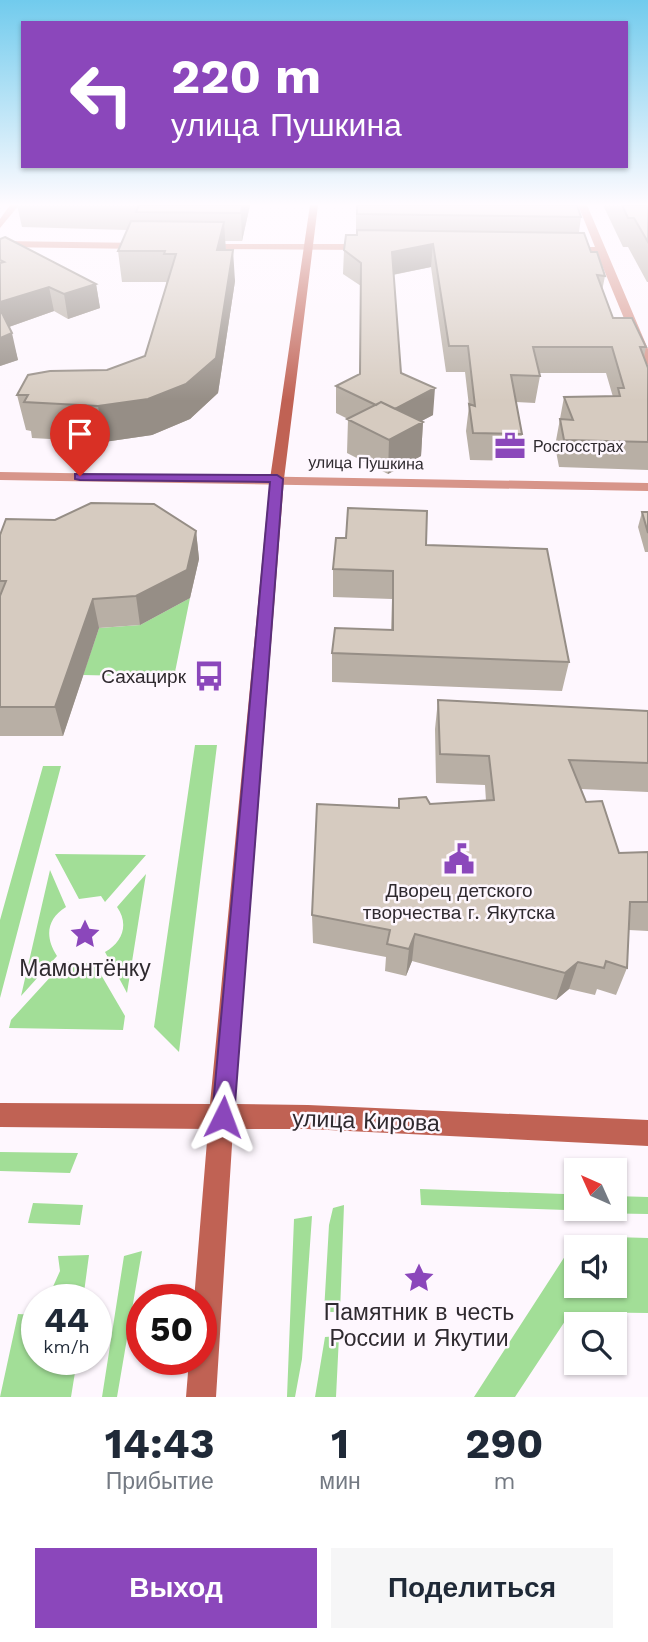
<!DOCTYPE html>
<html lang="ru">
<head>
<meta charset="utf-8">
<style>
  :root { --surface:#fff; --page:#f6f6f7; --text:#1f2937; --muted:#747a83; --accent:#8b47bb }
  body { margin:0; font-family:"Work Sans",sans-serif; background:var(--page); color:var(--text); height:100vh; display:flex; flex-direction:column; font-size:26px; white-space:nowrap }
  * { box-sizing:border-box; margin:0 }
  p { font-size:23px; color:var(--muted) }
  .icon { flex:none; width:38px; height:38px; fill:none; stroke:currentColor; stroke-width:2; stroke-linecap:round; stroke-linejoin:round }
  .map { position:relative; height:1397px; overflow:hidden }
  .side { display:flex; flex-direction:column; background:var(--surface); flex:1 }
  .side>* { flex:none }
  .hud { position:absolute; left:21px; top:21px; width:607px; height:147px; border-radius:0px; box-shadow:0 2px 5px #0004; background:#8b47bb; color:#fff; overflow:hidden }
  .needle { width:46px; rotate:315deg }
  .fabs { position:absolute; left:564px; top:1158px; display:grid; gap:14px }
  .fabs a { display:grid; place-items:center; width:63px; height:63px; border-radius:0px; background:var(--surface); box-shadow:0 2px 5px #0004; font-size:35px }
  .speed { position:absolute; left:21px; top:1284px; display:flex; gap:14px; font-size:35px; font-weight:700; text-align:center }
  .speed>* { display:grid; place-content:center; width:91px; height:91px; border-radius:50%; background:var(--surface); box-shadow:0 2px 5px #0004; line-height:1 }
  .speed small { font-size:18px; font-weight:400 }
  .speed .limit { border:10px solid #d22; background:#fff; color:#111 }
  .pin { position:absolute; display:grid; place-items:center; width:60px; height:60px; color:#fff; margin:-72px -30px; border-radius:50% 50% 50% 0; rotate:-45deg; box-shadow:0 0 7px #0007 }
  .pin .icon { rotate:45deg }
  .me { position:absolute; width:77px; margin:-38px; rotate:3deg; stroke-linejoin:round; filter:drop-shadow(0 0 5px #0008) }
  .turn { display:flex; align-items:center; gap:24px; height:147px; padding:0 35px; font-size:32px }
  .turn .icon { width:91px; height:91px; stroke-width:2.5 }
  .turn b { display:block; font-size:49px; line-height:60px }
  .eta { display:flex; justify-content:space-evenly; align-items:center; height:119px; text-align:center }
  .eta b { font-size:42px; font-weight:700; line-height:49px }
  .primary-button { display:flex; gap:14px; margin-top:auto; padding:14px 35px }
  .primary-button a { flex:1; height:80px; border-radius:0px; background:var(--accent); color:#fff; font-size:28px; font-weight:700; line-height:80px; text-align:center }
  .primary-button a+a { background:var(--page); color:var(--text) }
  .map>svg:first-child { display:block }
</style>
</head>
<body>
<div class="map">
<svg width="648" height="1397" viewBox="0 0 648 1397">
  <rect width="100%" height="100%" fill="#fef7fe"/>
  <!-- green -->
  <path fill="#a2de97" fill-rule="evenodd" d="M190 598 174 677 83 675 99 628 140 625Z
    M195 745H217L179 1052 154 1027Z
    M43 766H61L0 998V920Z
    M55 854 146 855 105 902 101 896 79 899Z
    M50 870 66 907C46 919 45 938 57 956L21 996Z
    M146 874 127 993 105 952C123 942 129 924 117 907Z
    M65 961 80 965 93 961 125 1016 123 1030 9 1028 11 1020Z
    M0 1152 78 1153 70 1173 0 1171Z
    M420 1189 564 1194 566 1210 421 1205Z
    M614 1196 648 1197V1214L587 1213V1209H614Z
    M33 1203 83 1205 80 1225 28 1223Z
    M344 1205 340 1312H324L329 1225 333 1208Z
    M312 1216 302 1359 295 1397H287L294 1219Z
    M578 1236 648 1238V1313L571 1312 515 1397H474ZM576 1248H614V1286H576Z
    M142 1251 117 1397H102L124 1256Z
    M89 1255 83 1300H47L60 1271 58 1256Z
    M18 1314 37 1315V1360H77L71 1397H0Z
    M339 1336 336 1397H315L325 1337Z"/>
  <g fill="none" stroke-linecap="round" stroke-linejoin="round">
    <!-- minor -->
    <path fill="#d7958a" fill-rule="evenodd" d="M10 205H19L0 228V219Z
      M578 205H587L648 349V365L642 362 597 253H567L562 250 567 247H595Z
      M0 241 143 243 148 246 143 249 0 247Z
      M200 244H367L372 247 367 250 203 249 200 248Z
      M0 472 648 483V491L0 480Z"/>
    <!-- secondary -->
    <path fill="#c06254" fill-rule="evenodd" d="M310 205H318L284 479 235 1104 308 1105 648 1120V1146L308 1129H233L216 1397H186L189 1360H201V1300H194L208 1129 0 1127V1103L210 1104 270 479Z"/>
  </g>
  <!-- wall -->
  <path fill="#b8afa5" d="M17 205H250L242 241H225L226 250 235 281 218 393 190 419 152 435 104 442 32 438 31 431 26 430 17 395 107 370 145 356 167 284 166 282H122L118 251 127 230 22 227Z
    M356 205H577L581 217 579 232 605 276 602 291 613 318 646 347 644 357 648 368V470L559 467 555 446 564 397H613L606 373H539L540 376 535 403 516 402 522 434 518 461 470 460 466 431 469 406 465 372H446L431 267 393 275 401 373 433 415 421 421 423 422 421 456 388 474 347 453 348 419 336 413V386L360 375 361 286 343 274 344 250 356 235Z
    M603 205H648V282H647L628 247H623Z
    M0 239 96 284 100 308 68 319 54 311 9 327 18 360 0 366Z
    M642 512H648V552H645L638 527Z
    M196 531 199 559 190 598 140 625 99 628 63 736H0V535Z
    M426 545 569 662 562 691 332 682V653L391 630 392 599 333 597V569Z
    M438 700 648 711V792L581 789 586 802 619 853 648 852V931L629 930 627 968 616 995 597 989 595 995 569 989 556 1000 412 961 406 976 385 971 386 957 313 943 312 915 398 808 399 799 430 804 486 801 485 785 436 783 435 729Z"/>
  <!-- shaded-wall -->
  <path fill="#968e86" d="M242 205H250L242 241 241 213Z
    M224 222 226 252 217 250Z
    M433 244 431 267 391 275 392 252Z
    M233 250 235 281 218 393 190 419 152 435 104 442 98 406 186 384Z
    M96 284 100 308 68 319 64 294Z
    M49 287 54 311 3 329 0 316V302Z
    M12 333 18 360 0 366V338Z
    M435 388 433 415 388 439 389 411Z
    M423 422 421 456 388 474 389 440Z
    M196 531 199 559 190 598 140 625 136 596Z
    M93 599 99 628 63 736 55 707Z
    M415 934 412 961 406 976 409 949Z
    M578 962 569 989 556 1000 565 973Z"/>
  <!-- building -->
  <path fill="#d6cbc0" stroke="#968e86" stroke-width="2" d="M139 205H242L241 213 136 212Z
    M357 205H577L581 217 357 214Z
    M622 205H648V242L634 218H628Z
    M131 221 224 222 217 250H233L216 358 186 384 148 399 98 406 24 402 28 395H17L28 375 50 371 107 370 145 356 176 254H164L165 251H118Z
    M357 230 584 233 591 252H597L605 276 597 275 613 318H632L646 347H640L648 368V442L564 440 560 419 573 420 564 397 620 396 618 388H624L612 347H533L540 376 511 375 522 434 473 433 469 404 475 406 468 346H449L433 244 392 252 401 373 435 388 395 409 381 402 376 405 336 386 360 374 361 263 344 250 346 235H357Z
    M5 237 96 284 64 294 49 287 0 302V263L4 262 0 260V239Z
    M0 309 12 333 0 338Z
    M381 402 423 422 389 440 347 419Z
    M91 503 154 504 196 531 187 570 136 596 93 599 55 707H0V596L6 581H0V535L6 519 55 520Z
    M348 508 427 511 426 545 547 549 569 662 332 653 335 628 393 630V571L333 569 336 538H346Z
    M642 512H648V533Z
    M438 700 648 711V763L569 760 586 802 602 801 619 853 648 852V902H630L627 968 606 961 604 968 578 962 565 973 415 934 409 949 387 944 390 930 312 915 317 804 399 808V799L426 797 430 804 494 800 489 756 440 754Z"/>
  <!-- sky -->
  <linearGradient id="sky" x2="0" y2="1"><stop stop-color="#71cbed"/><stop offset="0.51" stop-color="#fffbff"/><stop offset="1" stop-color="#fffbff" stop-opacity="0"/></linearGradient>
  <rect width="648" height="401" fill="url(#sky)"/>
  <!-- route -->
  <path fill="#8b47bb" stroke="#5a2e7a" stroke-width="2" d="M75 474 277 475 283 479 234 1117 231 1125 223 1128 215 1125 212 1117 270 482 80 480 75 479Z"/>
  <!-- icons -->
  <defs>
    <g id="office-bare" transform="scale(2.415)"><path d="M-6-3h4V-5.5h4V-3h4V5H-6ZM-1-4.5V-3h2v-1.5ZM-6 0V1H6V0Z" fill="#8b47bb" stroke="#fef7fe" stroke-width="2.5" paint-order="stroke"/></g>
    <g id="bus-bare" transform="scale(2.415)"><path d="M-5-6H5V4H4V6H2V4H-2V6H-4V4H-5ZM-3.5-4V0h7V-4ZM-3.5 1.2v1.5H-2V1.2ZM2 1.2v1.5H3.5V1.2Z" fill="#8b47bb" stroke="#fef7fe" stroke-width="2.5" paint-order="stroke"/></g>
    <g id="civic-bare" transform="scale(2.415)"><path d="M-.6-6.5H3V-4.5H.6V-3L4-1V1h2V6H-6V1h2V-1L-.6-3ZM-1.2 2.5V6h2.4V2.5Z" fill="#8b47bb" stroke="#fef7fe" stroke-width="2.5" paint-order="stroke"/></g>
    <g id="sight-bare" transform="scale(2.415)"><path d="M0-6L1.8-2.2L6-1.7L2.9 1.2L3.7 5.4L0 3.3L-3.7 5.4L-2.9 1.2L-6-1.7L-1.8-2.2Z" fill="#8b47bb" stroke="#fef7fe" stroke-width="2.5" paint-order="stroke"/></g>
  </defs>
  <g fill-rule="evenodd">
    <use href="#office-bare" x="510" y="446"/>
    <use href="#bus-bare" x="209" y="676"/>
    <use href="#civic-bare" x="459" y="859"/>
    <use href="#sight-bare" x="85" y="934"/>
    <use href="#sight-bare" x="419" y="1278"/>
  </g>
  <g text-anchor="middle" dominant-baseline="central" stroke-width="5" stroke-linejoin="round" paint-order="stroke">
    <!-- far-poi labels -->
    <g font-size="16" fill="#2f2a2f" stroke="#fef7fe" text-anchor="start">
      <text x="533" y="446">Росгосстрах</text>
    </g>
    <!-- far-street labels -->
    <g font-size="16" fill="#2f2a2f" stroke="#fef7fe">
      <text transform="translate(366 463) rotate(1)">улица Пушкина</text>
    </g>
    <!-- poi labels -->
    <g font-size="19" fill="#2f2a2f" stroke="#fef7fe" text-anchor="end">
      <text x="186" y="676">Сахацирк</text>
      <text x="459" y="890" text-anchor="middle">Дворец детского<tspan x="459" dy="22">творчества г. Якутска</tspan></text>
    </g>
    <!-- near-poi labels -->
    <g font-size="23" fill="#2f2a2f" stroke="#fef7fe">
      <text x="85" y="968">Мамонтёнку</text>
      <text x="419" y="1312">Памятник в честь<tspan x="419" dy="26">России и Якутии</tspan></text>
    </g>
    <!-- near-street labels -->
    <g font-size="23" fill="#2f2a2f" stroke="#fef7fe">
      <text transform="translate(366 1121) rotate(2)">улица Кирова</text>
    </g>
  </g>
</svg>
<div class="fabs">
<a><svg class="needle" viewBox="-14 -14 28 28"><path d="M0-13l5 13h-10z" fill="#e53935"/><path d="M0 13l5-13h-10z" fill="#747a83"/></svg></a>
<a><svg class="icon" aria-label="sound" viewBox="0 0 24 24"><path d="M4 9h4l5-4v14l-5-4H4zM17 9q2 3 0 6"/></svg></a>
<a><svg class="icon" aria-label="search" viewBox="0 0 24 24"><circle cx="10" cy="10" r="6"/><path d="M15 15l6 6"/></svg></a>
</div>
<div class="speed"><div>44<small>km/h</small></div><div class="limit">50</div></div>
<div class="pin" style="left:80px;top:476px;background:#d93025"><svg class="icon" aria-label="arrive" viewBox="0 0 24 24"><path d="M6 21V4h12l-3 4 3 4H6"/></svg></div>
<svg class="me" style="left:223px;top:1117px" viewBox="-20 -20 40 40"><path d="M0-17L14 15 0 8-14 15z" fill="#8b47bb" stroke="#fff" stroke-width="4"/></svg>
<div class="hud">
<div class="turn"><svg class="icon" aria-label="left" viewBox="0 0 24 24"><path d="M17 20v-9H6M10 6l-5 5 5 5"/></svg><div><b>220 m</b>улица Пушкина</div></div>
</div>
</div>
<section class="side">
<div class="eta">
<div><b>14:43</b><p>Прибытие</p></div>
<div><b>1</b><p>мин</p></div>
<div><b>290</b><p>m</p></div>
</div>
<div class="primary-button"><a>Выход</a><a>Поделиться</a></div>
</section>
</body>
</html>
